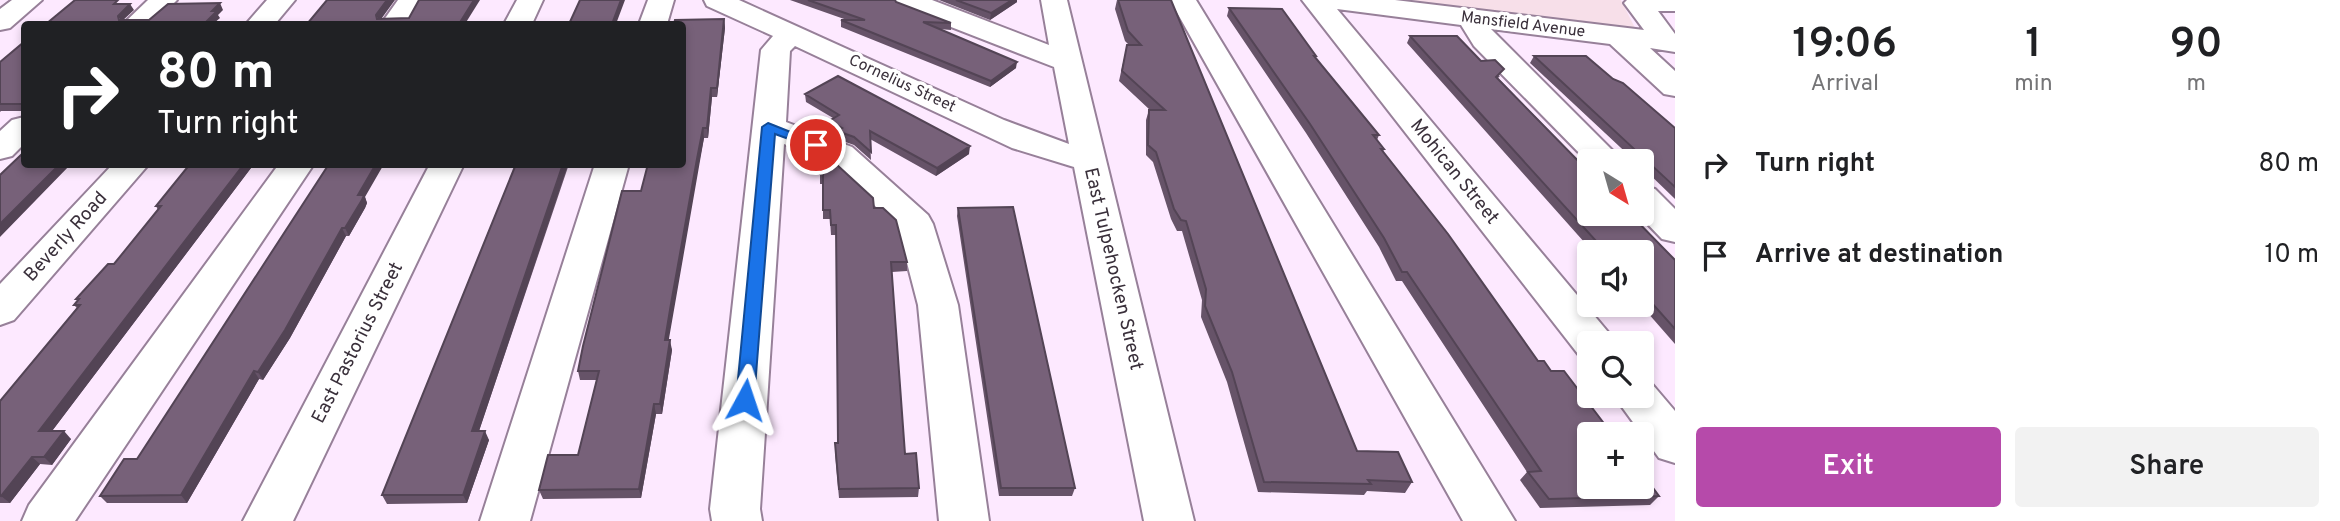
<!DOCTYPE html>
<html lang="en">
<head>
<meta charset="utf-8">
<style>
  :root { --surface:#fff; --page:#f2f2f2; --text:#202124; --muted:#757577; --accent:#b64aaa }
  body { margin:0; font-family:Overpass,sans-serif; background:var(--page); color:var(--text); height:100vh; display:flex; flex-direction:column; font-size:26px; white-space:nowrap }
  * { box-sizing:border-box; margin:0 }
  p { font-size:23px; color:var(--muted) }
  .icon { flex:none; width:38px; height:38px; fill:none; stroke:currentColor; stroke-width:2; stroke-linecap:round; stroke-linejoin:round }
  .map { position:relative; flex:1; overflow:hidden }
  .side { display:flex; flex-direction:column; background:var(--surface); width:665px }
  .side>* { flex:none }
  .hud { position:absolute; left:21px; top:21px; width:665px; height:147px; border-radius:7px; box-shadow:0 4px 10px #0003; background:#202124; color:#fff; overflow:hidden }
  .needle { width:46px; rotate:143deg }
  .fabs { position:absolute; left:1577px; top:149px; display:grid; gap:14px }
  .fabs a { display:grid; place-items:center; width:77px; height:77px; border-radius:7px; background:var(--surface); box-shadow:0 4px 10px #0003; font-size:35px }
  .pin { position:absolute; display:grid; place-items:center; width:60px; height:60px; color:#fff; margin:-30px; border:4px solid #fff; border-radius:50%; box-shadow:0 2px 7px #0007 }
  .me { position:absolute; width:77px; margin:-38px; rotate:5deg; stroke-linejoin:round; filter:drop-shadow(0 0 5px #0008) }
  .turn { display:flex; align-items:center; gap:24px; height:147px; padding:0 21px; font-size:32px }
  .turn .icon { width:91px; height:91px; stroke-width:2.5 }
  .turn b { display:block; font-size:49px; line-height:60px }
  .eta { display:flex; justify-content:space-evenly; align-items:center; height:119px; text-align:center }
  .eta b { font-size:42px; font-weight:600; line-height:49px }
  .primary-button { display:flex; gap:14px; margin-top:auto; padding:14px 21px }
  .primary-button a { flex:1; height:80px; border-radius:7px; background:var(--accent); color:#fff; font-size:28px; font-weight:600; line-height:80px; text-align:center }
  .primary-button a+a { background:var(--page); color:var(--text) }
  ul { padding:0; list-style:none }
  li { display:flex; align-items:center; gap:21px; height:91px; padding:0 21px }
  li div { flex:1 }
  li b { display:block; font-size:26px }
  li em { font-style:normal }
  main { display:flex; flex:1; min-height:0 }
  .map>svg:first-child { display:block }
</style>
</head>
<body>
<main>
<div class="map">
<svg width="1675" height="521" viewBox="0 0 1675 521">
  <rect width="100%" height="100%" fill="#fde9ff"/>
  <!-- education -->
  <path fill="#f7dfe9" d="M1408 0H1621L1636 30Z"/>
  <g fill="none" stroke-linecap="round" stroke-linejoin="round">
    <!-- minor casing -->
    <g stroke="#978099" stroke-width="4">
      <path id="minor" d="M12 0H42L10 28 0 30V9Z
        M148 0H177L153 24H123Z
        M267 0H295L275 24H246Z
        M398 0H425L409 24H381Z
        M517 0H543L532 24H504Z
        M648 0H674L667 24H639Z
        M704 0H739L1004 120 1069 144 1054 67 897 6 894 0H932L1049 45 1041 0H1067L1194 521H1144L1074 167 1012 148 795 46 790 51 786 122 852 147 928 215 933 224 958 305 989 521H939L918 305 898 228 828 161 784 144 760 509 762 521H712L710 509 761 50 773 36 707 6Z
        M1170 0H1196L1515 521H1463Z
        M1302 0H1395L1644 30 1624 3 1627 0H1675V11H1658L1675 34V52L1650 48 1675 71V96L1664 94 1610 44 1491 29 1623 161H1589V163L1474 46 1461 25 1337 9 1608 332 1614 343H1589V358L1578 354Z
        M24 117V144L12 156 0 159V131L12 120Z
        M113 164H149L14 320 0 325V284Z
        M279 164H314L75 521H22L29 505Z
        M430 164H464L293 521H243Z
        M595 164H629L530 521H480Z
        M1642 186 1655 189 1675 209V242L1662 239 1638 214H1642Z
        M1642 380 1652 384 1675 411V463L1659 458 1614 396H1642Z"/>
    </g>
    <!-- minor -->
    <use href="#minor" fill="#fff" fill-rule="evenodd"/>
  </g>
  <!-- wall -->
  <path fill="#665368" d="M790 0H895L896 2 951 23V30L939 29 1016 68 990 87 841 27V20H847Z
    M939 0H1017V2L990 20Z
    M1117 0 1357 451 1412 482 1405 493 1367 491 1364 495 1258 492 1227 382 1201 317 1202 300 1182 231H1177L1171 219 1153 162 1146 155V120L1149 110H1150L1119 81 1127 45H1129L1125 41 1115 9Z
    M1229 8 1316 56 1315 58 1379 135 1377 140 1384 149 1383 152 1538 361 1551 371 1659 496 1650 505 1540 508 1520 480 1527 472 1402 281H1396L1379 247 1306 133 1227 16Z
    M724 19 725 28 717 97H712L708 138H704L698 168 668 340 672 350 662 414H656L641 498 543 499 539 490 578 455 597 380H580L578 371 641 191Z
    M1410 36 1500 76 1498 78 1675 260V344L1640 304H1642V252H1593L1407 43Z
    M24 42V111H1L0 112V62Z
    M1534 56 1675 128V199L1642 167V161H1635L1530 63Z
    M805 94 969 154 936 176 870 139 871 160 854 145 837 139V134L829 128V121L833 118 806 102Z
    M824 153 874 208 907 262V271L892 272 905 454 919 488 918 497 839 498 835 453V443H838L836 235H831L830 219H823V184H820V174Z
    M190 164H254L52 431 71 439 52 465 40 464 10 503H0V401L77 308 74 305 78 301 76 299 114 264 158 210 156 206Z
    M516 164H569L479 431 489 440 467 503 387 504 382 495Z
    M365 197 367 203 365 208 349 236H346L290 338 263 380 259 379 187 503H107L100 496 137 459Z
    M958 208 1075 488 1072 496H999L957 216Z"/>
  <!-- shaded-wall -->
  <path fill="#534455" d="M387 0H395L379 22 376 15Z
    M474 0H480L465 24H459Z
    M621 0H625L616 24H612Z
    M1012 0H1017V2L990 20 991 13Z
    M220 3 223 10 218 15 220 18 213 24H204L212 11Z
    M130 4 134 10 121 22 122 24 118 16Z
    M724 19 725 28 717 97V88Z
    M1017 62 1016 68 990 87 991 81Z
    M711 88 712 97 708 138 707 128Z
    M703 128 704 138 667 350 665 340Z
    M970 146 969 154 936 176 937 168Z
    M60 164H71L0 237V224Z
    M244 164H254L46 439 39 431Z
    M376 164H384L365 197 367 203 365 208 349 236 345 228 358 195Z
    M563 164H568L476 440 472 431Z
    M342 228 346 236 290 338 263 380 258 372Z
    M670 340 672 350 662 414 660 404Z
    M254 371 259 379 187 503 181 495Z
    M654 404 656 414 641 498 639 489Z
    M64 431 71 439 52 465 44 457Z
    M485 431 489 440 467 503 463 495Z
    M32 457 40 464 10 503 1 496Z"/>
  <!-- building -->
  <path fill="#776179" stroke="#534455" stroke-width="2" d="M75 0H118L114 4H130L118 16 119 20H149L168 4 220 3 212 11H217L204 24H46Z
    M327 0H387L376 15 377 19 409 18 419 0H474L459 24H307Z
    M580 0H621L612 24H569Z
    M808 0H895L896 2 951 23 923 22 1017 62 991 81 841 20H865Z
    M956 0H1012L991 13Z
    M1118 0H1171L1357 451 1398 452 1412 482 1368 480 1371 484 1264 482 1232 372 1205 306 1206 289 1186 221 1181 220 1174 209 1156 152 1148 145 1149 110H1165L1122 71 1127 45H1141L1128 31Z
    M1229 8 1282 9 1316 56H1314L1379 135H1373L1384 149H1381L1448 234 1538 361H1544L1551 371H1564L1612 434H1589V486H1642V473L1659 496 1549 499 1528 472 1541 471 1407 272H1402L1384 238 1310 124Z
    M724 19 717 88H711L707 128H703L697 159 671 304 665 340H670L660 404H654L639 489 539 490 548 455H578L599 371H578L583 346 622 191H641L648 164H682V24H674L675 20Z
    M1410 36H1457L1481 61 1495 60 1504 69 1496 77 1589 172V214H1630L1675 260V329L1642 292V252H1606Z
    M24 42V104H0V62Z
    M1534 56H1586L1613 79 1623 83 1675 128V187Z
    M838 76 970 146 937 168 870 131 871 152 854 137 837 131 842 128 829 121 839 115 805 94Z
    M24 152V164H60L0 224V175Z
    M824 153 873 198 874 208H883L896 220 907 262H891L905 454 916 453 919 488 839 489 835 443H838L836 225H831L830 210H823V174H820Z
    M190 164H244L39 431H64L44 457H32L1 496 0 495V401L80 305H74L79 299H76L108 264H114L161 206H156Z
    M329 164H376L358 195H364L362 200 345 228H342L285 330 258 372 254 371 181 495 100 496 124 459H137Z
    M516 164H563L472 431H485L463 495H382Z
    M1013 207 1075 488H1001L958 208Z"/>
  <!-- route -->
  <path fill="#1a73e8" stroke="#114b97" stroke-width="2" d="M768 123 823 145 816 149 775 134 754 400 751 405 745 407 738 405 736 400 762 127Z"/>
  <g text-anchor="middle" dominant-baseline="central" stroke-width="7" stroke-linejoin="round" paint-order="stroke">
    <!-- far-street labels -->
    <g font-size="16" fill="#3a303b" stroke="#fff">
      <text transform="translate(1523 25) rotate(7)">Mansfield Avenue</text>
      <text transform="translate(902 84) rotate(25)">Cornelius Street</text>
    </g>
    <!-- street labels -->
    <g font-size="19" fill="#3a303b" stroke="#fff">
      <text transform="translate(1454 172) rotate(51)">Mohican Street</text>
      <text transform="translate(66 237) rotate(-48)">Beverly Road</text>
      <text transform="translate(1113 269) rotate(77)">East Tulpehocken Street</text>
      <text transform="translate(358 343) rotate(-63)">East Pastorius Street</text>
    </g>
  </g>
</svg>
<div class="fabs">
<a><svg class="needle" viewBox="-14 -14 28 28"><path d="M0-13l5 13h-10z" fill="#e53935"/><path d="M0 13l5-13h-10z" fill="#757577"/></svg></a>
<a><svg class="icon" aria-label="sound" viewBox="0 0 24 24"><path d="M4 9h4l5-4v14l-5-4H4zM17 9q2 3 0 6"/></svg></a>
<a><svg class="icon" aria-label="search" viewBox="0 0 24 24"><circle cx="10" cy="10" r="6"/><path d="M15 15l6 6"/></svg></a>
<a>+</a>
</div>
<div class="pin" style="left:816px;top:145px;background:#d93025"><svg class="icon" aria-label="arrive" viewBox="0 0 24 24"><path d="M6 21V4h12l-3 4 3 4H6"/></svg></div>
<svg class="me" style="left:745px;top:400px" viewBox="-20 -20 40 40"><path d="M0-17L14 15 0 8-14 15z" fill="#1a73e8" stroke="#fff" stroke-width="4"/></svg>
<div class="hud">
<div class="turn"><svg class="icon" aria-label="right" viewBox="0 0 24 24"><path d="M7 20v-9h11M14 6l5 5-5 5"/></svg><div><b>80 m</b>Turn right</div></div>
</div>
</div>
<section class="side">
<div class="eta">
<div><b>19:06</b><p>Arrival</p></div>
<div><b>1</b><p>min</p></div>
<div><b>90</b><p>m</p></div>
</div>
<ul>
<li><svg class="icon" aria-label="right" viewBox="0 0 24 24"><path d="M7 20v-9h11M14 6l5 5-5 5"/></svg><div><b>Turn right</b></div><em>80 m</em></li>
<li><svg class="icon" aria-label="arrive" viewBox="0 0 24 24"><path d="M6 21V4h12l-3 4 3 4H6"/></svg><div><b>Arrive at destination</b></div><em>10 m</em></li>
</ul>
<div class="primary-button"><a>Exit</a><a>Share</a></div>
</section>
</main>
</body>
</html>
